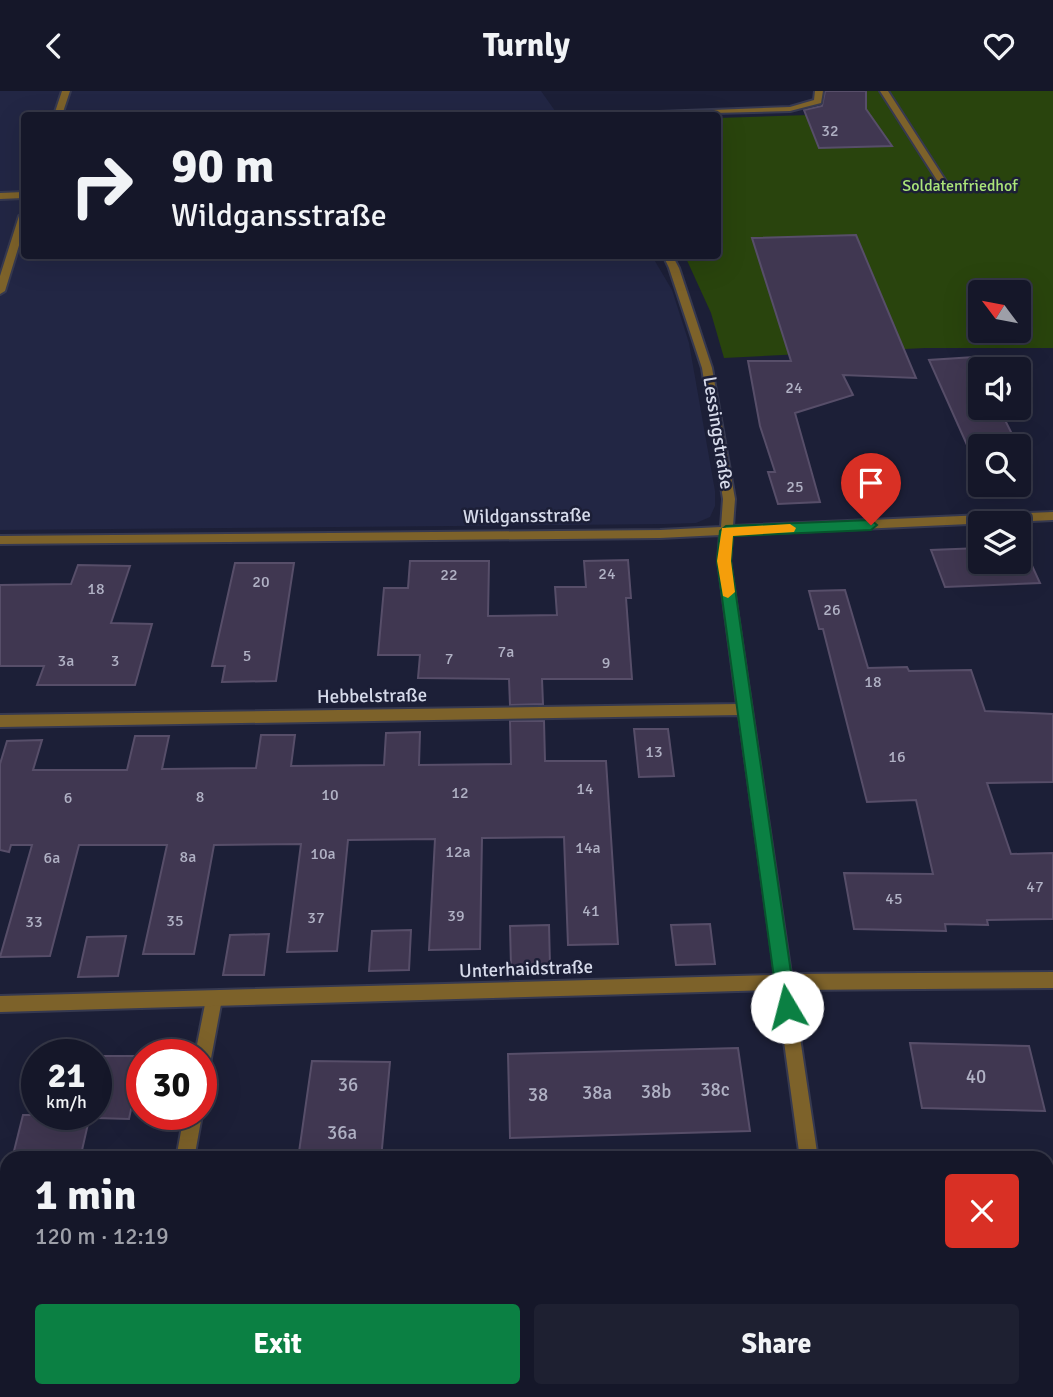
<!DOCTYPE html>
<html lang="en">
<head>
<meta charset="utf-8">
<style>
  :root { --surface:#151729; --page:#1e2031; --text:#f1f3f6; --muted:#9d9fa8; --line:#343646; --accent:#0b8043 }
  body { margin:0; font-family:Signika,sans-serif; background:var(--page); color:var(--text); height:100vh; display:flex; flex-direction:column; font-size:26px; white-space:nowrap }
  * { box-sizing:border-box; margin:0 }
  p { font-size:23px; color:var(--muted) }
  .icon { flex:none; width:38px; height:38px; fill:none; stroke:currentColor; stroke-width:2; stroke-linecap:round; stroke-linejoin:round }
  .map { position:relative; flex:1; overflow:hidden }
  .details { position:absolute; left:0px; top:1060px; width:1054px; height:247px; display:flex; flex-direction:column; background:var(--surface); border-radius:21px 21px 0 0; box-shadow:0 7px 28px #0002,0 0 0 2px var(--line) }
  .details>* { flex:none }
  .banner { position:absolute; left:21px; top:21px; width:700px; height:147px; border-radius:7px; box-shadow:0 7px 28px #0002,0 0 0 2px var(--line); background:#151729; color:var(--text); overflow:hidden }
  .needle { width:46px; rotate:302deg }
  .tools { position:absolute; left:968px; top:189px; display:grid; gap:14px }
  .tools a { display:grid; place-items:center; width:63px; height:63px; border-radius:7px; background:var(--surface); box-shadow:0 7px 28px #0002,0 0 0 2px var(--line); font-size:35px }
  .speed { position:absolute; left:21px; top:948px; display:flex; gap:14px; font-size:35px; font-weight:700; text-align:center }
  .speed>* { display:grid; place-content:center; width:91px; height:91px; border-radius:50%; background:var(--surface); box-shadow:0 7px 28px #0002,0 0 0 2px var(--line); line-height:1 }
  .speed small { font-size:18px; font-weight:400 }
  .speed .limit { border:10px solid #d22; background:#fff; color:#111 }
  .pin { position:absolute; display:grid; place-items:center; width:60px; height:60px; color:#fff; margin:-72px -30px; border-radius:50% 50% 50% 0; rotate:-45deg; box-shadow:0 0 7px #0007 }
  .pin .icon { rotate:45deg }
  .me { position:absolute; width:77px; margin:-38px; rotate:352deg; stroke-linejoin:round; filter:drop-shadow(0 0 5px #0008) }
  .turn { display:flex; align-items:center; gap:24px; height:147px; padding:0 35px; font-size:32px }
  .turn .icon { width:91px; height:91px; stroke-width:2.5 }
  .turn b { display:block; font-size:49px; line-height:60px }
  .round { display:grid; place-items:center; flex:none; width:74px; height:74px; border-radius:7px; background:var(--page) }
  .headline { display:flex; align-items:center; justify-content:space-between; height:119px; padding:0 35px }
  h1 { font-size:42px; font-weight:700; line-height:52px }
  .primary-button { display:flex; gap:14px; margin-top:auto; padding:14px 35px }
  .primary-button a { flex:1; height:80px; border-radius:7px; background:var(--accent); color:#fff; font-size:28px; font-weight:700; line-height:80px; text-align:center }
  .primary-button a+a { background:var(--page); color:var(--text) }
  header { display:flex; justify-content:space-between; align-items:center; height:91px; padding:0 35px; background:var(--surface); font-size:32px; font-weight:700 }
  .map>svg:first-child { display:block }
</style>
</head>
<body>
<header><svg class="icon" aria-label="back" viewBox="0 0 24 24"><path d="M15 5l-7 7 7 7"/></svg>Turnly<svg class="icon" aria-label="heart" viewBox="0 0 24 24"><path d="M12 20l-8-8c-3-5 5-10 8-4 3-6 11-1 8 4z"/></svg></header>
<div class="map">
<svg width="1053" height="1306" viewBox="0 0 1053 1306">
  <rect width="100%" height="100%" fill="#1c1f37"/>
  <!-- built -->
  <path fill="#222644" d="M0 0H541L558 24H24V164L652 165 672 199 689 252 715 400V415L710 426 696 432 665 433 0 439Z"/>
  <!-- green -->
  <path fill="#29440d" fill-rule="evenodd" d="M831 0H1053V257H925L724 267 711 222 685 165 718 164V27L840 23ZM980 201H1018V240H980Z
    M1047 1137H1053V1306H874L873 1300H1046Z"/>
  <!-- building -->
  <path fill="#403751" stroke="#574e69" stroke-width="2" d="M825 0H866V18L892 55 819 57 804 19 822 15Z
    M856 144 916 287 843 284 853 304 795 322 820 411 778 413 768 381H775L760 335 748 270H791L752 147Z
    M974 266 980 279V317H999L1019 357 980 355V383L929 269Z
    M1018 377 1029 399 988 401 985 394H1018Z
    M1018 455H1023L1040 492 945 496 931 459 980 457V471H1018Z
    M628 469 631 507H626L632 588H542L543 613 510 614 509 588 418 587 420 564H378L384 497H408L410 470H489L488 525 557 524 555 496H586L584 470Z
    M235 472H294L276 590 222 591 225 575H212Z
    M78 474 130 475 111 532 152 533 135 594H37L44 575H0V494L71 493Z
    M845 499 868 577 907 576 909 580 971 579 985 620 1053 623V691L987 692 1011 763 1053 762V828L987 829 988 834 945 833 946 840 854 838 844 782 933 783 916 709 867 711 823 538H819L809 500Z
    M510 630H544L545 670H606L618 853 568 854 564 746 482 747 480 858 429 859 435 748 348 749 337 860 287 861 301 753 214 754 194 863H143L167 754H79L50 865 0 866 32 754H11L9 761 0 759V673L7 650 42 649 33 679H127L135 645H169L162 678 256 677 261 644H295L291 675 384 674 386 642 420 641 419 674 511 673Z
    M634 638H668L674 685 639 686Z
    M710 833 715 873 676 874 671 834Z
    M549 834 550 874 511 875 510 835Z
    M411 839 409 879 369 880 372 840Z
    M269 843 264 884H223L230 844Z
    M126 845 118 885 78 886 87 846Z
    M910 952 1029 955 1045 1020 922 1017Z
    M738 957 750 1040 510 1047 508 963Z
    M96 965H142L129 1028 96 1027Z
    M312 970 390 971 381 1068H298Z
    M23 1024H90L80 1068H12Z"/>
  <g fill="none" stroke-linecap="round" stroke-linejoin="round">
    <!-- lane casing -->
    <g stroke="#363950" stroke-width="4">
      <path id="lane" d="M62 0H70L62 24H54Z
        M880 0H888L949 95 948 97H942Z
        M24 101V107L0 108V102Z
        M24 122V138L5 200 0 203V185L19 125Z
        M214 900 220 902 222 908 209 978 207 984 201 986V964H195L206 908 208 902Z
        M201 1023 202 1024 194 1068H176L184 1024Z
        M133 1300H153L152 1306H132Z"/>
    </g>
    <!-- street casing -->
    <g stroke="#363950" stroke-width="4">
      <path id="street" d="M815 0H823L821 12 790 20 629 24 633 22 790 16 814 9Z
        M663 164H672L679 177 712 277 735 408 733 435 1053 421V429L732 444 730 470 791 883 1053 881V897L793 899 818 1068H800L777 899 0 921V905L775 884 739 624 0 636V624L737 613 718 470 720 444 660 447 0 453V445L660 439 721 436 723 408 702 277 669 177Z
        M832 1300H852V1306H832Z"/>
    </g>
    <!-- lane -->
    <use href="#lane" fill="#7d622a" fill-rule="evenodd"/>
    <!-- street -->
    <use href="#street" fill="#7d622a" fill-rule="evenodd"/>
  </g>
  <!-- route -->
  <path fill="#0b8043" stroke="#07532c" stroke-width="2" d="M871 429 877 434 871 439 733 445 731 470 796 916 794 923 787 925 781 923 778 916 717 470 720 440 726 435Z"/>
  <!-- slow -->
  <path fill="#f59e0b" d="M790 433 796 437 794 441 733 445 731 470 735 501 728 507 723 505 717 470 722 437Z"/>
  <g text-anchor="middle" dominant-baseline="central" stroke-width="5" stroke-linejoin="round" paint-order="stroke">
    <!-- number labels -->
    <g font-size="16" fill="#b0b1c4">
      <text x="830" y="40">32</text>
      <text x="794" y="297">24</text>
      <text x="795" y="396">25</text>
      <text x="607" y="483">24</text>
      <text x="449" y="484">22</text>
      <text x="261" y="491">20</text>
      <text x="96" y="498">18</text>
      <text x="832" y="519">26</text>
      <text x="506" y="561">7a</text>
      <text x="247" y="565">5</text>
      <text x="449" y="568">7</text>
      <text x="66" y="570">3a</text>
      <text x="115" y="570">3</text>
      <text x="606" y="572">9</text>
      <text x="873" y="591">18</text>
      <text x="654" y="661">13</text>
      <text x="897" y="666">16</text>
      <text x="585" y="698">14</text>
      <text x="460" y="702">12</text>
      <text x="330" y="704">10</text>
      <text x="200" y="706">8</text>
      <text x="68" y="707">6</text>
      <text x="588" y="757">14a</text>
      <text x="458" y="761">12a</text>
      <text x="323" y="763">10a</text>
      <text x="188" y="766">8a</text>
      <text x="52" y="767">6a</text>
      <text x="1035" y="796">47</text>
      <text x="894" y="808">45</text>
      <text x="591" y="820">41</text>
      <text x="456" y="825">39</text>
      <text x="316" y="827">37</text>
      <text x="175" y="830">35</text>
      <text x="34" y="831">33</text>
    </g>
    <!-- far-park labels -->
    <g font-size="16" fill="#abe579" stroke="#1c1f37">
      <text x="960" y="95">Soldatenfriedhof</text>
    </g>
    <!-- street labels -->
    <g font-size="19" fill="#d6daea" stroke="#1c1f37">
      <text transform="translate(718 342) rotate(81)">Lessingstraße</text>
      <text transform="translate(527 425) rotate(-1)">Wildgansstraße</text>
      <text transform="translate(372 605) rotate(-1)">Hebbelstraße</text>
      <text transform="translate(526 878) rotate(-2)">Unterhaidstraße</text>
    </g>
    <!-- near-number labels -->
    <g font-size="19" fill="#b0b1c4">
      <text x="976" y="986">40</text>
      <text x="348" y="994">36</text>
      <text x="715" y="999">38c</text>
      <text x="656" y="1001">38b</text>
      <text x="597" y="1002">38a</text>
      <text x="538" y="1004">38</text>
      <text x="342" y="1042">36a</text>
    </g>
  </g>
</svg>
<div class="tools">
<a><svg class="needle" viewBox="-14 -14 28 28"><path d="M0-13l5 13h-10z" fill="#e53935"/><path d="M0 13l5-13h-10z" fill="#9d9fa8"/></svg></a>
<a><svg class="icon" aria-label="sound" viewBox="0 0 24 24"><path d="M4 9h4l5-4v14l-5-4H4zM17 9q2 3 0 6"/></svg></a>
<a><svg class="icon" aria-label="search" viewBox="0 0 24 24"><circle cx="10" cy="10" r="6"/><path d="M15 15l6 6"/></svg></a>
<a><svg class="icon" aria-label="layers" viewBox="0 0 24 24"><path d="M12 4l9 5-9 5-9-5zM3 14l9 5 9-5"/></svg></a>
</div>
<div class="speed"><div>21<small>km/h</small></div><div class="limit">30</div></div>
<div class="pin" style="left:871px;top:434px;background:#d93025"><svg class="icon" aria-label="arrive" viewBox="0 0 24 24"><path d="M6 21V4h12l-3 4 3 4H6"/></svg></div>
<svg class="me" style="left:787px;top:916px" viewBox="-20 -20 40 40"><circle r="19" fill="#fff"/><path d="M0-13L10 11 0 6-10 11z" fill="#0b8043"/></svg>
<div class="banner">
<div class="turn"><svg class="icon" aria-label="right" viewBox="0 0 24 24"><path d="M7 20v-9h11M14 6l5 5-5 5"/></svg><div><b>90 m</b>Wildgansstraße</div></div>
</div>
<section class="details">
<div class="headline"><div><h1>1 min</h1><p>120 m · 12:19</p></div><a class="round" style="background:#d93025;color:#fff"><svg class="icon" aria-label="close" viewBox="0 0 24 24"><path d="M6 6l12 12M18 6L6 18"/></svg></a></div>
<div class="primary-button"><a>Exit</a><a>Share</a></div>
</section>
</div>
</body>
</html>
